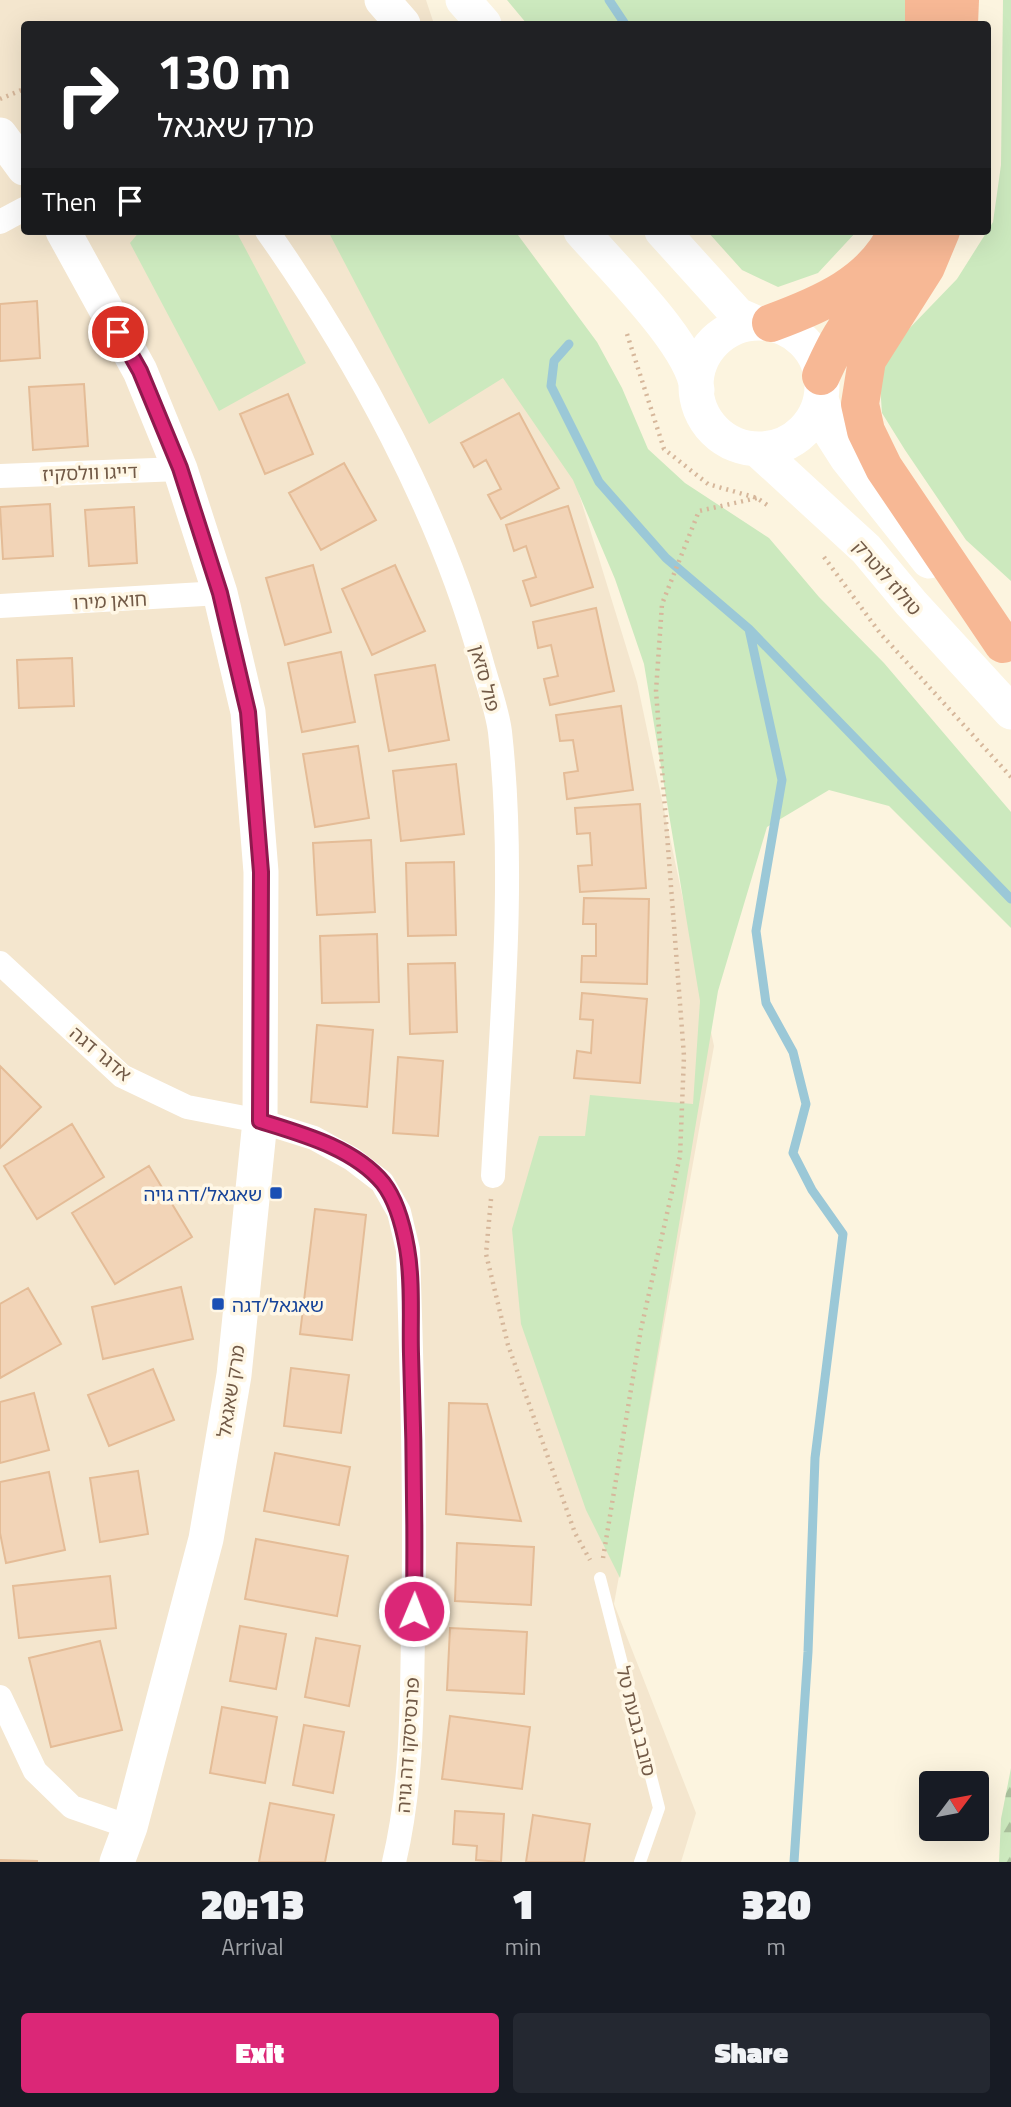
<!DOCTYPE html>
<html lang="en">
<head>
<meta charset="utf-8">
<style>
  :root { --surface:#171b24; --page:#242831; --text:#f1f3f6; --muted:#9ea1a6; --accent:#db2777 }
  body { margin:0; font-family:"Titillium Web","Noto Sans Hebrew",sans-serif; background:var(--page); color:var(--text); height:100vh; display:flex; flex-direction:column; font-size:26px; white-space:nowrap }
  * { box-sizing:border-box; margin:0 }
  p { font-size:23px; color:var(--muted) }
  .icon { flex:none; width:38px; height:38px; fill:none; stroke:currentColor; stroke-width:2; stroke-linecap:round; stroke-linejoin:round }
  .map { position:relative; height:1862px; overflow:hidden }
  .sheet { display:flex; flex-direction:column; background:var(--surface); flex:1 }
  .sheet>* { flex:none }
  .banner { position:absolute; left:21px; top:21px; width:970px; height:214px; border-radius:7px; box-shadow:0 7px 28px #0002; background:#202124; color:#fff; overflow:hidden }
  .needle { width:46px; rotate:58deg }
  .fabs { position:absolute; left:919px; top:1771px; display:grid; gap:14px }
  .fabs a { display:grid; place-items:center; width:70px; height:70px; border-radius:7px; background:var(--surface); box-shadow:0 7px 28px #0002; font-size:35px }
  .pin { position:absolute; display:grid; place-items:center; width:60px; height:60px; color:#fff; margin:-30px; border:4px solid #fff; border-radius:50%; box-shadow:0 2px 7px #0007 }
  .me { position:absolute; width:77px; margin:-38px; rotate:1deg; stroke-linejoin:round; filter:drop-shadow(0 0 5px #0008) }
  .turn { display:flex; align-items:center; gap:24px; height:147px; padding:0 21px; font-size:32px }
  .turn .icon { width:91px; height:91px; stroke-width:2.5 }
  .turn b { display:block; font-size:49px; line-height:60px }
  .then { display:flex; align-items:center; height:66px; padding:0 21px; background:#0003; gap:14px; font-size:26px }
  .eta { display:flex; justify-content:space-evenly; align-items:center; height:119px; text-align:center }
  .eta b { font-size:42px; font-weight:800; line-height:49px }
  .action { display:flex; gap:14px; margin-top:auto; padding:14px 21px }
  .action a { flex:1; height:80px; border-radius:7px; background:var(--accent); color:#fff; font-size:28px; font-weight:800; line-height:80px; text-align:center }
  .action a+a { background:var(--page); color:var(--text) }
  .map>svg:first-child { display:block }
</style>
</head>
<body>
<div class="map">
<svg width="1011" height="1862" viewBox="0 0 1011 1862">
  <defs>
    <pattern id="forest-firs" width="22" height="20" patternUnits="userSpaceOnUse" patternTransform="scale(1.75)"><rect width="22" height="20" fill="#cce9be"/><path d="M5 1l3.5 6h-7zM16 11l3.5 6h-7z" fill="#aac09c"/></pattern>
  </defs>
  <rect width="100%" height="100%" fill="#fcf4df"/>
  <!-- residential -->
  <path fill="#f4e6ce" d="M0 0H426L434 24H24V231H498L637 682 714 1046 614 1604 696 1813 681 1862H0Z"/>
  <!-- green -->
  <path fill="#cce9be" d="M507 0H906L905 24H527Z
    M1003 0H1011V581L966 540 905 450 882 413 879 371 901 337 957 279 993 222 1001 165Z
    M140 231H236L306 363 219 411 130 243Z
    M328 231H515L597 342 622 388 648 449 685 483 769 538 819 597 884 663 1011 812V928L889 806 829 790 767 827 718 991 620 1578 586 1510 521 1324 512 1229 539 1136H585L590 1095 693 1104 700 1001 644 664 615 579 573 480 503 378 429 424Z
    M707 231H857L818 273 778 287 742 270Z"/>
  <!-- forest -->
  <path fill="url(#forest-firs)" d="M1011 1768V1862H999L1001 1819Z"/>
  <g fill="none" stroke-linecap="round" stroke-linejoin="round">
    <!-- stream -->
    <path stroke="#9bc8d7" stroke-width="9" d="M609 0 625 24
      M569 344 554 361 551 386 599 482 666 558 749 629 782 780 756 931 766 1003 793 1052 806 1104 793 1153 812 1190 843 1234 815 1458 808 1652 794 1862
      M749 629 1011 899"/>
  </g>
  <!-- building -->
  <path fill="#f2d4b7" stroke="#e4bc97" stroke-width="2" d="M37 301 40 358 0 361V304Z
    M84 384 88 446 33 450 29 387Z
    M288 394 313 454 265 474 240 414Z
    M519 413 559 488 501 519 488 495 501 489 486 460 474 467 461 443Z
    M344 463 376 520 321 550 289 493Z
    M50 504 53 556 3 559 0 507Z
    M568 506 593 587 531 606 523 581 536 577 526 546 514 551 506 525Z
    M134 507 137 563 89 566 85 510Z
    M313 565 331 632 285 645 266 578Z
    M395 565 425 631 372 655 342 589Z
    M596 608 614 691 550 705 544 679 558 676 551 645 538 648 533 622Z
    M341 652 355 722 302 732 288 663Z
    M72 658 74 706 19 708 17 660Z
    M435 665 449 740 389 751 375 675Z
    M621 706 633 790 567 799 564 773 578 771 573 740 560 741 556 715Z
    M358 746 369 818 315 827 303 754Z
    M456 764 464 834 401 841 393 771Z
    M640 804 646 888 580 892 578 866 592 865 590 833 577 834 575 808Z
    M371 840 375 912 317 915 313 843Z
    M454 862 456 935 408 936 406 863Z
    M584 898 649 899 647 984 581 982 582 956H596V924H583Z
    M377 934 379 1002 322 1003 320 936Z
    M455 963 457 1032 410 1034 408 964Z
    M582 993 647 999 640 1083 574 1078 577 1051 591 1053 593 1020 580 1019Z
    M317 1025 373 1030 367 1107 311 1102Z
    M398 1057 443 1061 438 1136 393 1133Z
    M0 1066 41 1107 0 1148Z
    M72 1124 104 1177 37 1219 4 1166Z
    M149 1166 192 1237 115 1284 72 1213Z
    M315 1209 366 1215 352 1340 300 1334Z
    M181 1287 193 1339 103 1359 92 1307Z
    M28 1288 61 1344 0 1378V1304Z
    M291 1368 349 1375 341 1433 284 1426Z
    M153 1369 174 1420 109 1446 88 1395Z
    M34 1393 49 1450 0 1463V1402Z
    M449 1403 487 1404 521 1521 446 1514Z
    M275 1453 350 1467 339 1525 264 1511Z
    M138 1471 148 1534 100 1542 90 1478Z
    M49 1472 65 1550 6 1563 0 1533V1482Z
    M256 1539 348 1556 337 1616 245 1599Z
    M457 1543 534 1547 531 1605 455 1601Z
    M110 1576 116 1628 19 1638 13 1586Z
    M240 1626 286 1634 276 1689 230 1681Z
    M450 1628 527 1632 524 1694 447 1690Z
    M316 1638 360 1646 349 1706 305 1697Z
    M100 1641 122 1730 51 1747 29 1658Z
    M222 1707 277 1717 265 1783 210 1773Z
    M450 1716 530 1727 522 1789 442 1779Z
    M304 1725 344 1732 333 1793 293 1785Z
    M270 1803 334 1815 325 1862H259Z
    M455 1811 504 1814 501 1862 476 1860 477 1846 453 1844Z
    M533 1815 590 1824 584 1862H526Z
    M0 1860 37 1861V1862H0Z"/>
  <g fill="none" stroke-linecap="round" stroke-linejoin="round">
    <!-- path -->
    <path stroke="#d6b79b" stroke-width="4.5" stroke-dasharray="2 5" stroke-linecap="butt" d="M0 99 24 89
      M627 334 664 449 708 484 757 498 770 507
      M824 557 880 633 1011 777
      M491 1199 486 1254 508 1345 575 1533 590 1560
      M603 1558 641 1329 680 1156 684 1056 656 691 662 604 699 511 757 498"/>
    <!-- lane -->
    <path stroke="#fff" stroke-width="12" d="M600 1578 659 1808 640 1862"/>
    <!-- street -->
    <path stroke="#fff" stroke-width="24" d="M0 222 24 209
      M267 231C355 356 441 513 481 660 487 683 497 708 500 732 516 878 501 1029 493 1176
      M0 476 180 469
      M0 606 220 593
      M0 963 122 1076 187 1107 260 1121 314 1138 352 1159 382 1182 399 1212 408 1250C412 1377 416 1502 413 1629 412 1706 412 1787 394 1862
      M0 1697 35 1771 72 1807 130 1827"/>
    <!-- secondary -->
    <path stroke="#fff" stroke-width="35" d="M382 0 403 24
      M463 0 484 24
      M0 135 24 168
      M63 231 140 371 180 469 220 593 248 712 261 872 260 1121 234 1375 206 1539 130 1827 117 1862
      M581 231C611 266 694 346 697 390
      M662 231 738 315 754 322
      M696 386a63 63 0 1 1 126 0a63 63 0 1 1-126 0Z
      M821 398 831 433 847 458 929 561
      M757 449 866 549 911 603 1011 712"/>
    <!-- highway -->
    <path stroke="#f7b895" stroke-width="38" d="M924 24V0
      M959 24 960 0
      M941 231 926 267 867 360 860 404 866 431 884 468 1003 644
      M771 323C820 305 874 283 897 231
      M821 376C831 355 839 336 854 318 872 295 897 278 914 253"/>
  </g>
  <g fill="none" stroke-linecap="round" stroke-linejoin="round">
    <!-- route casing -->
    <g stroke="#8e194d" stroke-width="18">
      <path id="route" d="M118 332 140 371 180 468 220 593 248 712 261 872 260 1121C302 1134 354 1148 383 1183 397 1201 403 1225 407 1248 413 1282 410 1320 411 1354 414 1440 415 1525 414 1611"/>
    </g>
    <!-- route -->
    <use href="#route" stroke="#db2777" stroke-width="12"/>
  </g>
  <!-- markers -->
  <g fill="#1a4fb4" stroke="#fff7e5" stroke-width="2.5">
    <rect x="269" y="1186" width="14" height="14" rx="3.5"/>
    <rect x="211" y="1297" width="14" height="14" rx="3.5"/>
  </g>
  <g text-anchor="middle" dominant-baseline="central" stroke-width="7" stroke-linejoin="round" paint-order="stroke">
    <!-- street labels -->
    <g font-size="19" fill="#725a47" stroke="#fff7e5">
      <text transform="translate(90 472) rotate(-2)">דייגו וולסקיז</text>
      <text transform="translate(888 577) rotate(49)">טולוז לוטרק</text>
      <text transform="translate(110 600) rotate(-3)">חואן מירו</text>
      <text transform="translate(486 678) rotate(75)">פול סזאן</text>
      <text transform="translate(101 1053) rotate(40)">אדגר דגה</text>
      <text transform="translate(230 1391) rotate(-81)">מרק שאגאל</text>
      <text transform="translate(637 1721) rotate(76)">סובב גבעת טל</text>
      <text transform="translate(407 1745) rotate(-86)">פרנסיסקו דה גויה</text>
    </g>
    <!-- transit labels -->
    <g font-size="19" fill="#164399" stroke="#fff7e5" text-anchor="end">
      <text x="262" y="1193">שאגאל/דה גויה</text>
      <text x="232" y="1304" text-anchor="start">שאגאל/דגה</text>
    </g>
  </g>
</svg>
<div class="fabs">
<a><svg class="needle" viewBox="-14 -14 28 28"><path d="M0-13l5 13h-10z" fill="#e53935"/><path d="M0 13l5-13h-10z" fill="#9ea1a6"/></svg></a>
</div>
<div class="pin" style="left:118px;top:332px;background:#d93025"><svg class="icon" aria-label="arrive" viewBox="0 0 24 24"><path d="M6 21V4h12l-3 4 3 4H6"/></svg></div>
<svg class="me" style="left:414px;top:1611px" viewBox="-20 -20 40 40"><circle r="17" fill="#db2777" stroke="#fff" stroke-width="3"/><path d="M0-11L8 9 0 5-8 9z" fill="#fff"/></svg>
<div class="banner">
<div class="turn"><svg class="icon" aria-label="right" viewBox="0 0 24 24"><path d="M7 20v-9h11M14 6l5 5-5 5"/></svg><div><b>130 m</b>מרק שאגאל</div></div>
<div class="then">Then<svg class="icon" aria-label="arrive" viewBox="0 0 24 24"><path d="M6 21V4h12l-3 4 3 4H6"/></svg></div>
</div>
</div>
<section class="sheet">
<div class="eta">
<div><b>20:13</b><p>Arrival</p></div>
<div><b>1</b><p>min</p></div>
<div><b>320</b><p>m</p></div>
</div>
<div class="action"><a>Exit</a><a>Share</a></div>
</section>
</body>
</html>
